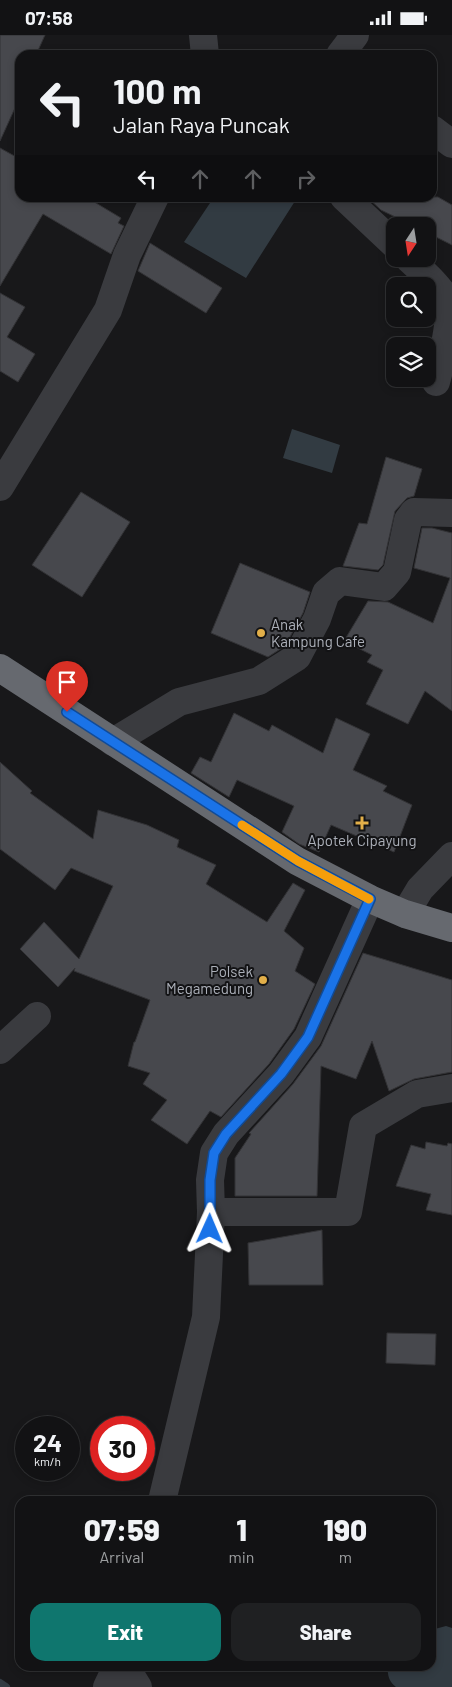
<!DOCTYPE html>
<html lang="en">
<head>
<meta charset="utf-8">
<style>
  :root { --surface:#121214; --page:#1f2022; --text:#f1f3f6; --muted:#9c9ea0; --line:#313234; --accent:#0f766e }
  body { margin:0; font-family:Barlow,sans-serif; background:var(--page); color:var(--text); height:100vh; display:flex; flex-direction:column; font-size:19px; white-space:nowrap }
  * { box-sizing:border-box; margin:0 }
  p { font-size:16px; color:var(--muted) }
  .icon { flex:none; width:28px; height:28px; fill:none; stroke:currentColor; stroke-width:2; stroke-linecap:round; stroke-linejoin:round }
  .map { position:relative; flex:1; overflow:hidden }
  .panel { position:absolute; left:15px; top:1461px; width:421px; height:175px; display:flex; flex-direction:column; background:var(--surface); border-radius:15px; box-shadow:0 2px 8px #0003,0 0 0 1px var(--line) }
  .panel>* { flex:none }
  .banner { position:absolute; left:15px; top:15px; width:422px; height:152px; border-radius:15px; box-shadow:0 2px 8px #0003,0 0 0 1px var(--line); background:#121214; color:var(--text); overflow:hidden }
  .needle { width:32px; rotate:192deg }
  .controls { position:absolute; left:386px; top:182px; display:grid; gap:10px }
  .controls a { display:grid; place-items:center; width:50px; height:50px; border-radius:10px; background:var(--surface); box-shadow:0 2px 8px #0003,0 0 0 1px var(--line); font-size:25px }
  .speed { position:absolute; left:15px; top:1381px; display:flex; gap:10px; font-size:25px; font-weight:700; text-align:center }
  .speed>* { display:grid; place-content:center; width:65px; height:65px; border-radius:50%; background:var(--surface); box-shadow:0 2px 8px #0003,0 0 0 1px var(--line); line-height:1 }
  .speed small { font-size:12px; font-weight:400 }
  .speed .limit { border:8px solid #d22; background:#fff; color:#111 }
  .pin { position:absolute; display:grid; place-items:center; width:42px; height:42px; color:#fff; margin:-51px -21px; border-radius:50% 50% 50% 0; rotate:-45deg; box-shadow:0 0 5px #0007 }
  .pin .icon { rotate:45deg }
  .me { position:absolute; width:55px; margin:-28px; rotate:1deg; stroke-linejoin:round; filter:drop-shadow(0 0 4px #0008) }
  .turn { display:flex; align-items:center; gap:18px; height:105px; padding:0 15px; font-size:22px }
  .turn .icon { width:65px; height:65px; stroke-width:2.5 }
  .turn b { display:block; font-size:35px; line-height:42px }
  .lanes { display:flex; align-items:center; height:48px; padding:0 15px; background:#0003; justify-content:center; gap:25px; direction:ltr }
  .lanes .off { opacity:.35 }
  .eta { display:flex; justify-content:space-evenly; align-items:center; height:85px; text-align:center }
  .eta b { font-size:30px; font-weight:800; line-height:35px }
  .button { display:flex; gap:10px; margin-top:auto; padding:10px 15px }
  .button a { flex:1; height:58px; border-radius:15px; background:var(--accent); color:#fff; font-size:20px; font-weight:800; line-height:58px; text-align:center }
  .button a+a { background:var(--page); color:var(--text) }
  .status { display:flex; justify-content:space-between; align-items:center; height:35px; padding:0 25px; background:var(--surface); direction:ltr }
  .status svg { height:14px; fill:currentColor }
  .map>svg:first-child { display:block }
</style>
</head>
<body>
<div class="status"><b>07:58</b><svg viewBox="0 0 49 12"><path d="M0 12V9h3v3zM5 12V6h3v6zM10 12V3h3v9zM15 12V0h3v12zM26 1h20v11H26zM47 4h2v5h-2z"/></svg></div>
<div class="map">
<svg width="452" height="1652" viewBox="0 0 452 1652">
  <rect width="100%" height="100%" fill="#18181a"/>
  <!-- water -->
  <path fill="#323b42" d="M214 162 297 163 246 243 184 207Z
    M292 394 340 410 332 438 283 423Z
    M446 1591 452 1593V1652H396C389 1647 387 1640 388 1631H431V1595Z"/>
  <g fill="none" stroke-linecap="round" stroke-linejoin="round">
    <!-- stream -->
    <path stroke="#323b42" stroke-width="8" d="M0 1648 6 1652"/>
  </g>
  <!-- building -->
  <path fill="#47484d" stroke="#333336" d="M0 0H45L36 20H20V62L0 106Z
    M0 113 20 124V162H86L121 183 118 188 124 191 111 219 43 179 0 251Z
    M367 162H438L452 170V210L428 198V191H414L381 175Z
    M150 208 222 253 206 278 138 236Z
    M0 258 25 272 7 302 35 319 18 347 0 336Z
    M386 422 422 434 414 461 407 463 395 476 383 530 378 535 343 531 359 488 367 489Z
    M81 457 130 487 82 562 32 530Z
    M422 493H432L452 498V676L425 656 408 689 366 669 383 635 367 627 372 620 344 606 368 566 388 567 433 588 450 543 414 533Z
    M240 528 310 557 303 578 285 611 268 622 211 598Z
    M234 678 269 696 272 690 323 718 336 683 370 699 353 735 387 751 383 756 412 770 394 817 331 790 319 817 299 809 282 797 294 771 237 745 229 762 191 738 200 722 211 727Z
    M0 727 32 756 30 758 93 804 98 775 147 790 179 805 177 812 216 830 206 849 267 887 293 848 305 855 284 896 304 913 295 936 315 949 294 994 269 1029 221 1082 210 1076 187 1109 151 1085 167 1065 143 1049 150 1038 128 1031 134 1007H135L150 965 74 936 75 933 58 952 20 914 44 887 79 924 113 851 71 833 55 855 0 814Z
    M363 918 452 945V1037L414 1044 389 1056 372 1006 356 1044 321 1031 317 1161H235V1123L251 1099 249 1098 293 1049 321 1011Z
    M426 1107 447 1111 448 1108 452 1109V1180L426 1175 431 1159 396 1151 411 1110 425 1114Z
    M322 1195 323 1250H249L248 1208Z
    M387 1298 436 1299 435 1330 386 1328Z"/>
  <g fill="none" stroke-linecap="round" stroke-linejoin="round">
    <!-- minor -->
    <path stroke="#3a3b3f" stroke-width="28" d="M203 0 205 20
      M340 20 355 0
      M432 94 452 109
      M344 162 395 210
      M409 224C423 237 439 250 448 267 452 284 441 328 436 347
      M0 452 108 275 127 220 155 162
      M113 707 179 667 259 646 297 622 317 584 326 558 340 546 384 552 397 537 408 485 414 477 452 478
      M405 879 420 854 452 821
      M0 1015 37 981
      M211 1177H348L363 1091 417 1059 452 1053
      M162 1466 206 1282 211 1177 210 1145 214 1118 226 1099 281 1039 308 1002 370 864
      M125 1631 138 1652
      M107 1652 117 1631"/>
    <!-- highway -->
    <path stroke="#66696f" stroke-width="28" d="M0 633 297 826 370 864 405 879 452 893"/>
  </g>
  <g fill="none" stroke-linecap="round" stroke-linejoin="round">
    <!-- route casing -->
    <g stroke="#114b97" stroke-width="12">
      <path id="route" d="M67 677 298 826 370 864 308 1002 281 1039 226 1099 214 1118 210 1145V1194"/>
    </g>
    <!-- route -->
    <use href="#route" stroke="#1a73e8" stroke-width="9"/>
    <!-- slow -->
    <path stroke="#f59e0b" stroke-width="9" d="M242 790 298 826 369 864"/>
  </g>
  <!-- markers -->
  <g fill="#e2af49" stroke="#131315" stroke-width="2">
    <circle cx="261" cy="598" r="5"/>
    <path d="M359.5 780.5h5v5h5v5h-5v5h-5v-5h-5v-5h5z"/>
    <circle cx="263" cy="945" r="5"/>
  </g>
  <g text-anchor="middle" dominant-baseline="central" stroke-width="4" stroke-linejoin="round" paint-order="stroke">
    <!-- poi labels -->
    <g font-size="15" fill="#acb0b9" stroke="#131315" text-anchor="start">
      <text x="271" y="589">Anak<tspan x="271" dy="17">Kampung Cafe</tspan></text>
      <text x="362" y="805" text-anchor="middle">Apotek Cipayung</text>
      <text x="253" y="936" text-anchor="end">Polsek<tspan x="253" dy="17">Megamedung</tspan></text>
    </g>
  </g>
</svg>
<div class="controls">
<a><svg class="needle" viewBox="-14 -14 28 28"><path d="M0-13l5 13h-10z" fill="#e53935"/><path d="M0 13l5-13h-10z" fill="#9c9ea0"/></svg></a>
<a><svg class="icon" aria-label="search" viewBox="0 0 24 24"><circle cx="10" cy="10" r="6"/><path d="M15 15l6 6"/></svg></a>
<a><svg class="icon" aria-label="layers" viewBox="0 0 24 24"><path d="M12 4l9 5-9 5-9-5zM3 14l9 5 9-5"/></svg></a>
</div>
<div class="speed"><div>24<small>km/h</small></div><div class="limit">30</div></div>
<div class="pin" style="left:67px;top:677px;background:#d93025"><svg class="icon" aria-label="arrive" viewBox="0 0 24 24"><path d="M6 21V4h12l-3 4 3 4H6"/></svg></div>
<svg class="me" style="left:210px;top:1194px" viewBox="-20 -20 40 40"><path d="M0-17L14 15 0 8-14 15z" fill="#1a73e8" stroke="#fff" stroke-width="4"/></svg>
<div class="banner">
<div class="turn"><svg class="icon" aria-label="left" viewBox="0 0 24 24"><path d="M17 20v-9H6M10 6l-5 5 5 5"/></svg><div><b>100 m</b>Jalan Raya Puncak</div></div>
<div class="lanes"><svg class="icon" aria-label="left" viewBox="0 0 24 24"><path d="M17 20v-9H6M10 6l-5 5 5 5"/></svg><svg class="icon off" aria-label="ahead" viewBox="0 0 24 24"><path d="M12 20V5M6 11l6-6 6 6"/></svg><svg class="icon off" aria-label="ahead" viewBox="0 0 24 24"><path d="M12 20V5M6 11l6-6 6 6"/></svg><svg class="icon off" aria-label="right" viewBox="0 0 24 24"><path d="M7 20v-9h11M14 6l5 5-5 5"/></svg></div>
</div>
<section class="panel">
<div class="eta">
<div><b>07:59</b><p>Arrival</p></div>
<div><b>1</b><p>min</p></div>
<div><b>190</b><p>m</p></div>
</div>
<div class="button"><a>Exit</a><a>Share</a></div>
</section>
</div>
</body>
</html>
